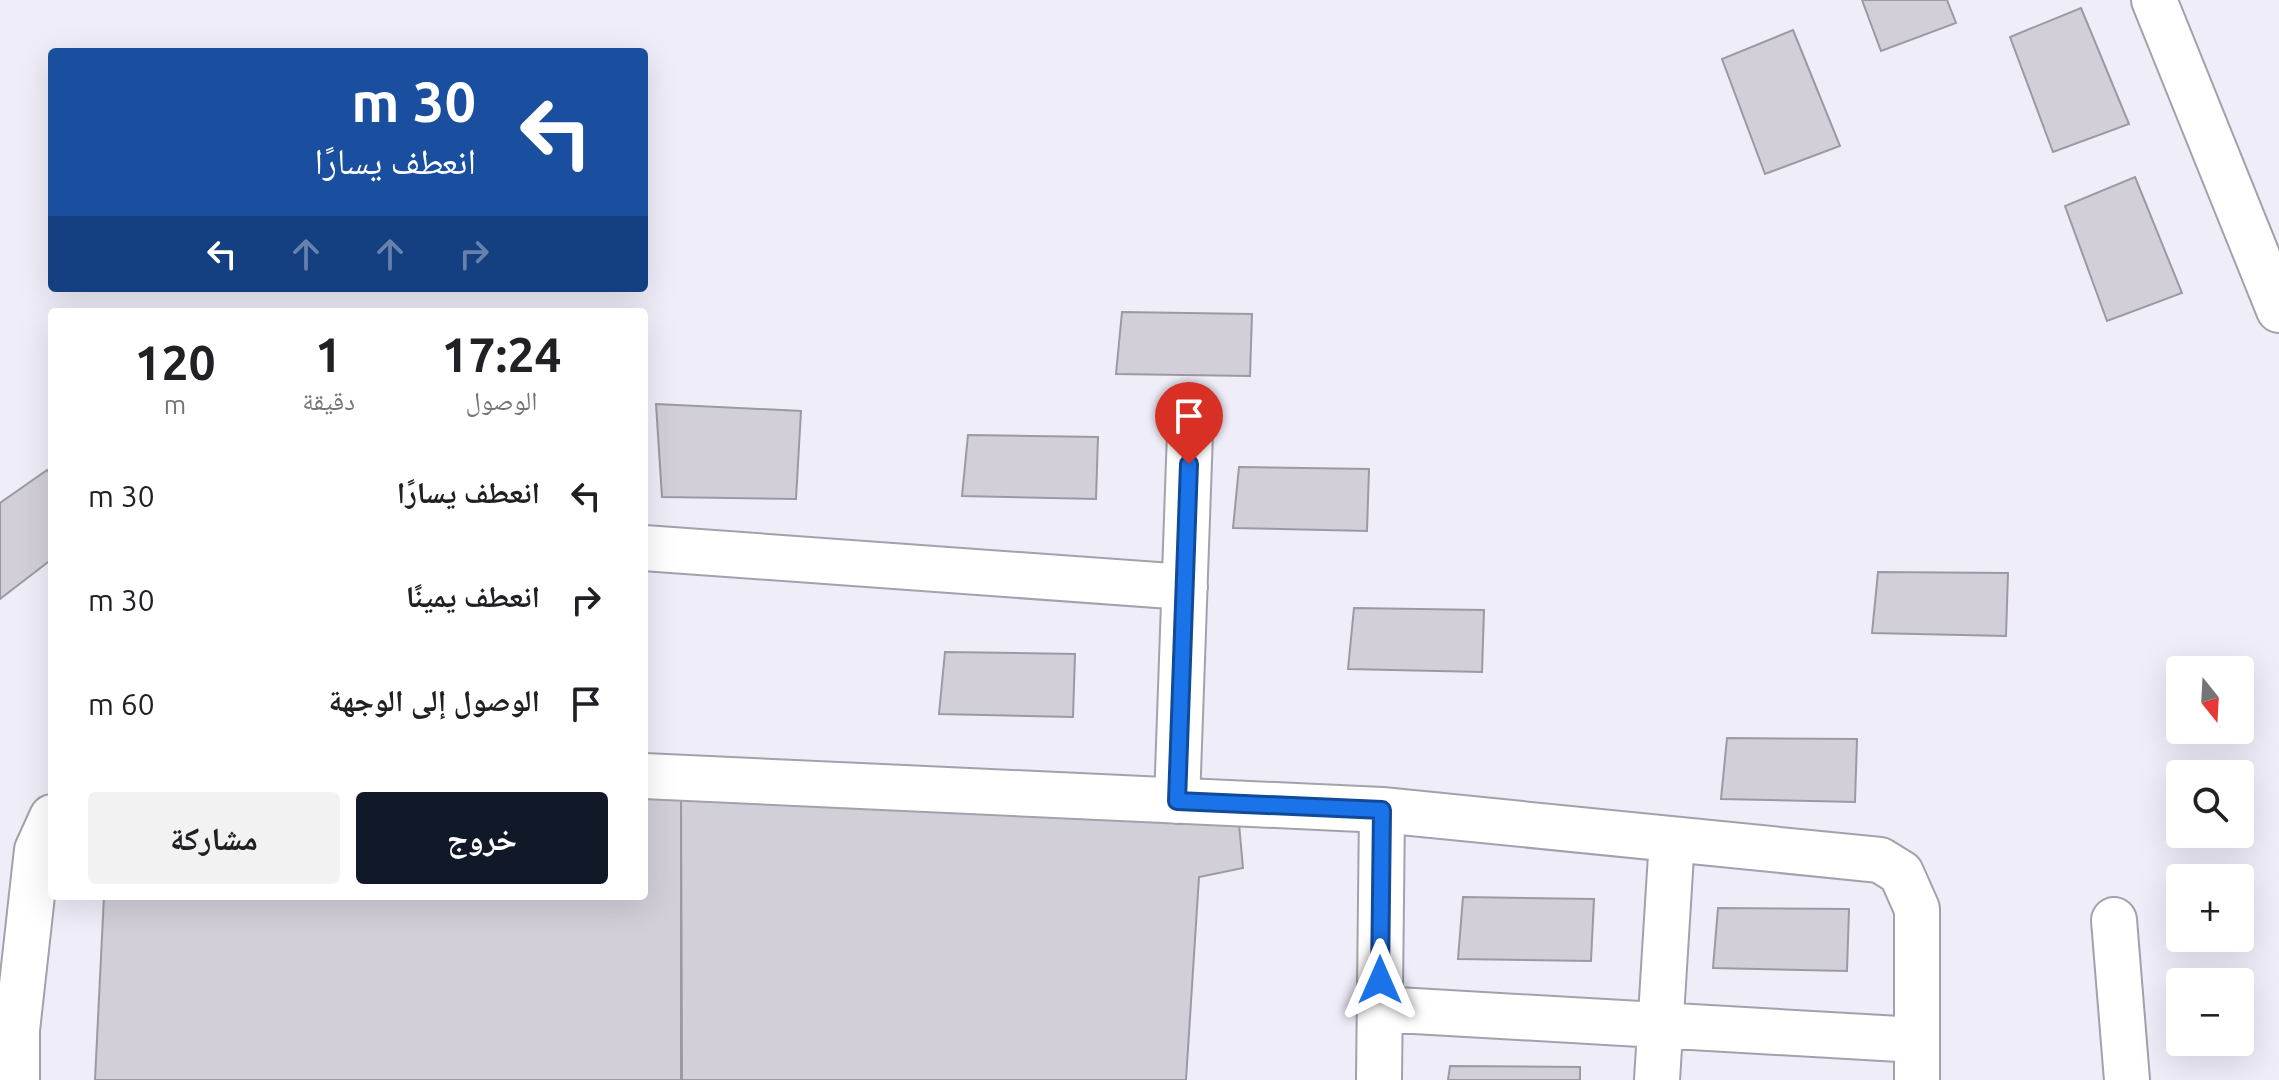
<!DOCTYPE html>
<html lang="ar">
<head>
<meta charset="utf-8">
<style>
  :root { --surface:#fff; --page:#f2f2f2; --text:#202124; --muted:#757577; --accent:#111827 }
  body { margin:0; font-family:Ubuntu,"Noto Naskh Arabic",sans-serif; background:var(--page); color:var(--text); direction:rtl; height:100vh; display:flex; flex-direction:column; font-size:30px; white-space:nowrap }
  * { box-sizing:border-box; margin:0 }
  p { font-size:26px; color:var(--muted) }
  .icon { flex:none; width:44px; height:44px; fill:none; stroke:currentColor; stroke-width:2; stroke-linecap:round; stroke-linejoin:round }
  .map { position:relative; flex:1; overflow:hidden; direction:ltr }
  .panel { position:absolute; left:48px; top:308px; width:600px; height:592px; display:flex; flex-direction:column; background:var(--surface); border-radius:8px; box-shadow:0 8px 32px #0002; direction:rtl }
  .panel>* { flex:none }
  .banner { position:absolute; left:48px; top:48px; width:600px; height:244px; border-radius:8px; box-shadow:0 8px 32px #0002; direction:rtl; background:#1a4fa0; color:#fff; overflow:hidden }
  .needle { width:52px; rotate:162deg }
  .buttons { position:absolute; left:2166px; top:656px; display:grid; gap:16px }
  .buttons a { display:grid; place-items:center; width:88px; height:88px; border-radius:8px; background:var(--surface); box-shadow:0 8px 32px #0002; font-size:40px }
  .pin { position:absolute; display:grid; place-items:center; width:68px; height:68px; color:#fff; margin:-82px -34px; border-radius:50% 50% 50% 0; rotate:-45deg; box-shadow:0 0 8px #0007 }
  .pin .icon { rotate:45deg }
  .me { position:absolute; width:88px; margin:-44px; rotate:0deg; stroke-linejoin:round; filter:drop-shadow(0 0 6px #0008) }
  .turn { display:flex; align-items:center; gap:28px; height:168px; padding:0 40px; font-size:36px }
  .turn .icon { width:104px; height:104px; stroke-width:2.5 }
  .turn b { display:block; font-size:56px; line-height:68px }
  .lanes { display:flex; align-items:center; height:76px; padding:0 40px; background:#0003; justify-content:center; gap:40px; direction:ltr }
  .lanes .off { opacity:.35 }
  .eta { display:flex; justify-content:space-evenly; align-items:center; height:136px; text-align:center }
  .eta b { font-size:48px; font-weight:700; line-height:56px }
  .button { display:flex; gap:16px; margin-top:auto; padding:16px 40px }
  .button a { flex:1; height:92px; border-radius:8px; background:var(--accent); color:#fff; font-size:32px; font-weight:700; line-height:92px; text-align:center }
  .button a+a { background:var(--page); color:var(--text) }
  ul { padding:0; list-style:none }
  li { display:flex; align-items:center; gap:24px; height:104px; padding:0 40px }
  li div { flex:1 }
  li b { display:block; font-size:30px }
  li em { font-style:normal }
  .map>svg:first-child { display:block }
</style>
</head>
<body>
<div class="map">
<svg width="2279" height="1080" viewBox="0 0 2279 1080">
  <rect width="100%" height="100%" fill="#eeedf8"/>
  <!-- building -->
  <path fill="#d3cfd9" stroke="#9d99a2" stroke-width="2" d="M1862 0H1947L1956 23 1881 51Z
    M2081 8 2129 124 2053 152 2010 37Z
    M1793 30 1840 146 1765 174 1722 59Z
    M2135 177 2182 293 2107 321 2065 206Z
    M1122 312 1252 314 1250 376 1116 374Z
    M656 404 801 411 796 499 662 497Z
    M968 435 1098 437 1096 499 962 496Z
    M1239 467 1369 469 1367 531 1233 528Z
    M47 470 52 476V559L0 599V503Z
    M1878 572 2008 573 2006 636 1872 633Z
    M1354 608 1484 610 1482 672 1348 669Z
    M945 652 1075 654 1073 717 939 714Z
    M1727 738 1857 739 1855 802 1721 799Z
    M644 788 681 790 682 1080H95L104 896H644Z
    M681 790 1239 824 1243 868 1199 877 1186 1080H681Z
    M1463 897 1594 899 1591 961 1458 959Z
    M1718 908 1849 909 1847 971 1713 968Z
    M1450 1066 1580 1067V1080H1448Z"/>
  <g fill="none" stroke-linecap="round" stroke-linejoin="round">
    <!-- minor casing -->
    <g stroke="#a2a2ab" stroke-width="48">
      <path id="minor" d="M2154 0 2279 310
        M644 548 1185 587
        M644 776 1382 810 1880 860 1901 873 1917 909V1080
        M1177 801 1190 433
        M2114 920 2127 1080
        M1380 1009 1917 1040
        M17 1080V1030L37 850 52 817
        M1379 1080 1382 810
        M1657 1080 1672 839"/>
    </g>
    <!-- minor -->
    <use href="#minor" stroke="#fff" stroke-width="44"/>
  </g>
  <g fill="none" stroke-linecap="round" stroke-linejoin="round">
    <!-- route casing -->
    <g stroke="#114b97" stroke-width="20">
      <path id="route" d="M1189 464 1177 801 1382 810 1380 980"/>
    </g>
    <!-- route -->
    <use href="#route" stroke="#1a73e8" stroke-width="14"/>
  </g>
</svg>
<div class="buttons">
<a><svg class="needle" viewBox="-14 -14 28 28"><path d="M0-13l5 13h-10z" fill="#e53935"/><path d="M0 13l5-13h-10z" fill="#757577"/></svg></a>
<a><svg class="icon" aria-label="search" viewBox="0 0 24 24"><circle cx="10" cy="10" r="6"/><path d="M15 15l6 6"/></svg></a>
<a>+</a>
<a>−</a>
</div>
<div class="pin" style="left:1189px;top:464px;background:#d93025"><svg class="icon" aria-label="arrive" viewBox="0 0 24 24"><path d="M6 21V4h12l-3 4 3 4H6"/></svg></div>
<svg class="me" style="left:1380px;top:980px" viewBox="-20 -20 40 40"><path d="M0-17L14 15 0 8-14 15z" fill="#1a73e8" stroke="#fff" stroke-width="4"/></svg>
<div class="banner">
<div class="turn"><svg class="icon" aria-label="left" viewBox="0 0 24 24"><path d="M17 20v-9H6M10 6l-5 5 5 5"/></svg><div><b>30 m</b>انعطف يسارًا</div></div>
<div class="lanes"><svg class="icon" aria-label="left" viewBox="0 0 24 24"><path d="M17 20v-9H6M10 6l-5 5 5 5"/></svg><svg class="icon off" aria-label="ahead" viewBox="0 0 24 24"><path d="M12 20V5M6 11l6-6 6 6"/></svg><svg class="icon off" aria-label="ahead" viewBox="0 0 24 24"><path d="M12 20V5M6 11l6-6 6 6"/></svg><svg class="icon off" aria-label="right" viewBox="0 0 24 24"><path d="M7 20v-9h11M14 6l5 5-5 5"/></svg></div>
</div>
<section class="panel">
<div class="eta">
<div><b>17:24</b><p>الوصول</p></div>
<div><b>1</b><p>دقيقة</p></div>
<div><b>120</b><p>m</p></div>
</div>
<ul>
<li><svg class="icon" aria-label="left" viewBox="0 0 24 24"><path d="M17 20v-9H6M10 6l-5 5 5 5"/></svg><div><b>انعطف يسارًا</b></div><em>30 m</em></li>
<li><svg class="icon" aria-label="right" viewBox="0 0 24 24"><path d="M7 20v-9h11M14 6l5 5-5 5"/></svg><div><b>انعطف يمينًا</b></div><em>30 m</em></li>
<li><svg class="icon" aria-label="arrive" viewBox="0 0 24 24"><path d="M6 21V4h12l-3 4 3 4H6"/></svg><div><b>الوصول إلى الوجهة</b></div><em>60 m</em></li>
</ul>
<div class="button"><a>خروج</a><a>مشاركة</a></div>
</section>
</div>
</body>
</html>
